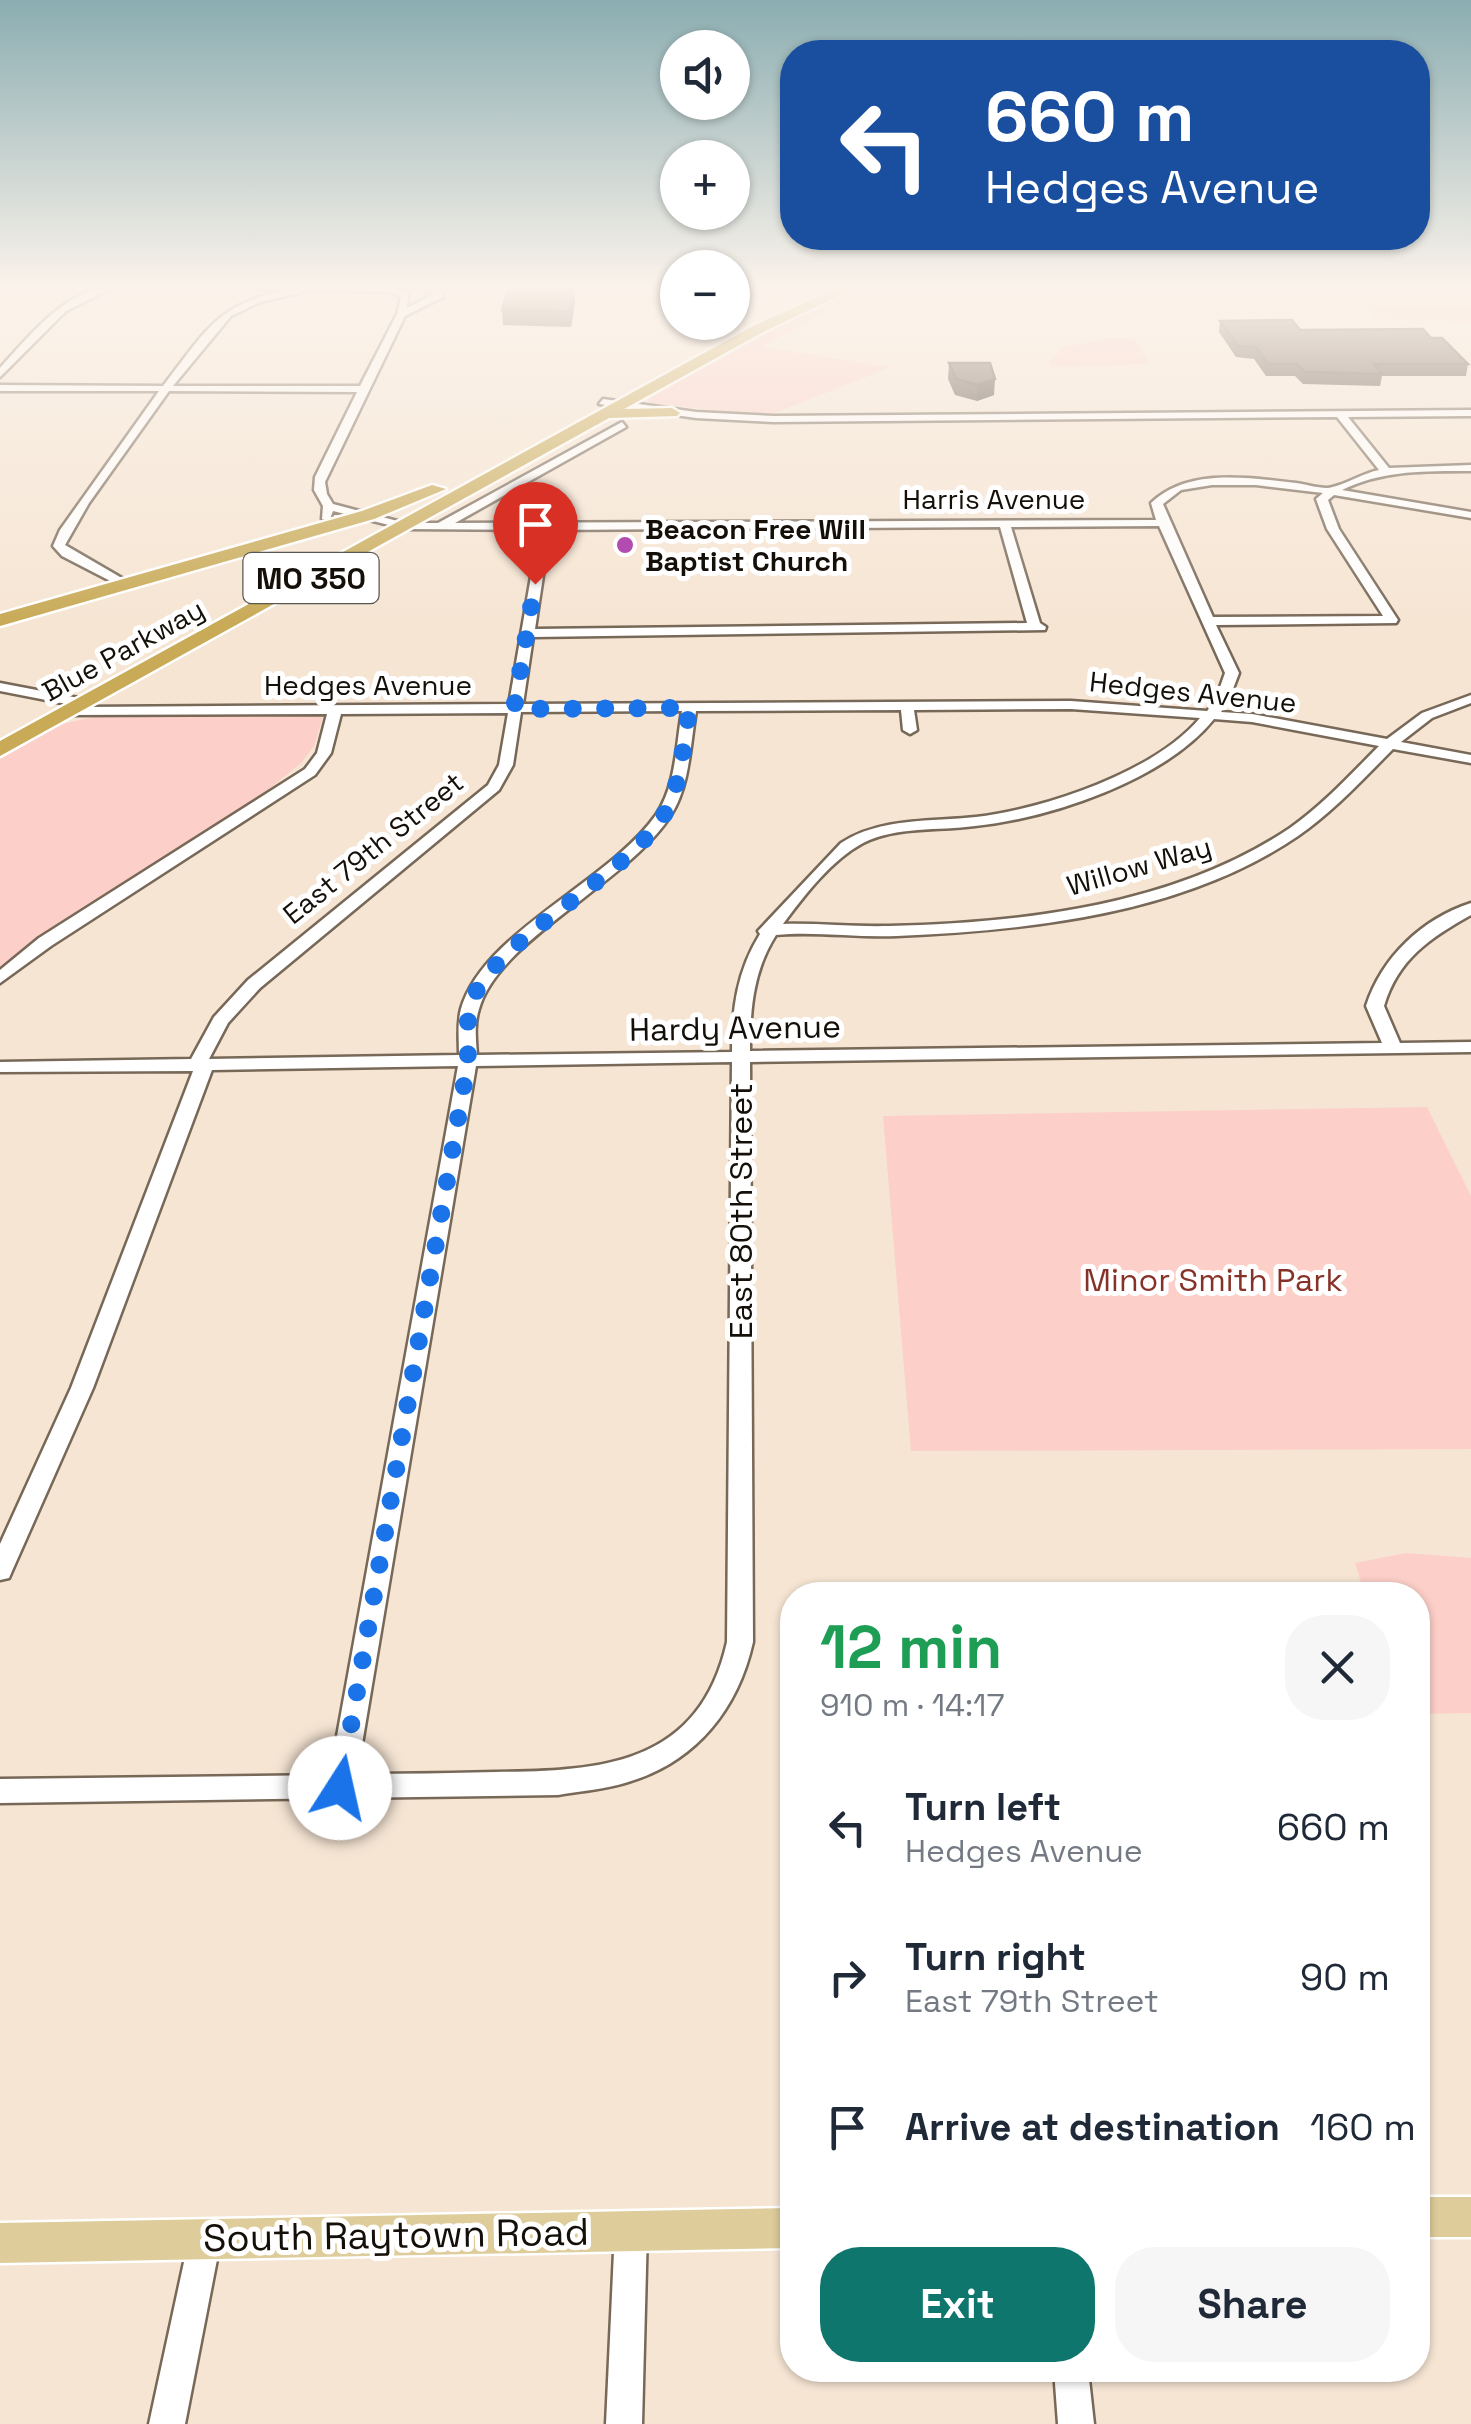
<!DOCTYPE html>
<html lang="en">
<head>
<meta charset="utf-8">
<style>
  :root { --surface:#fff; --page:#f6f6f7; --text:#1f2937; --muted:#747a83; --accent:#0f766e }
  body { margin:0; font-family:"Space Grotesk",sans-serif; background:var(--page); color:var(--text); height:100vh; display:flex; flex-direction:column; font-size:38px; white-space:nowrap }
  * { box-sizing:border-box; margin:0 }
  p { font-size:32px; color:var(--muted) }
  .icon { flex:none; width:55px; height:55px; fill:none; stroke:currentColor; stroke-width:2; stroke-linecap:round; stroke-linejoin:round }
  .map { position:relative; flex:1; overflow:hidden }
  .sheet { position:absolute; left:780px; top:1582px; width:650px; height:800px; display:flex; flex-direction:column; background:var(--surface); border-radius:40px; box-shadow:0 2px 8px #0004 }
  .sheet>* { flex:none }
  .banner { position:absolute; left:780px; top:40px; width:650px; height:210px; border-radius:40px; box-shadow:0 2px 8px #0004; background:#1a4fa0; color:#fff; overflow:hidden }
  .buttons { position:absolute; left:660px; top:30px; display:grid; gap:20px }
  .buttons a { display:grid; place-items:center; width:90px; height:90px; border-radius:50%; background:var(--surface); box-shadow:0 2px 8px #0004; font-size:50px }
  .pin { position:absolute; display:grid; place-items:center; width:85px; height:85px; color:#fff; margin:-102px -42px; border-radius:50% 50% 50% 0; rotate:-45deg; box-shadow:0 0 10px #0007 }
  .pin .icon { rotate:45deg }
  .me { position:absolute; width:110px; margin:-55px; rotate:10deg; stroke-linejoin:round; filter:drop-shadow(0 0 8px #0008) }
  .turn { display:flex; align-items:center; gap:35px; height:210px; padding:0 40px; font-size:45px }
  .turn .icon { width:130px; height:130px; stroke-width:2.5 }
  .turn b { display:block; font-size:70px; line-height:85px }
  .round { display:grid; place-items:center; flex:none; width:105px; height:105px; border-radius:40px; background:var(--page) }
  .summary { display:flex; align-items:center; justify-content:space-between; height:170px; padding:0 40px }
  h1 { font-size:60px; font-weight:700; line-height:75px; color:#1e9e55 }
  .button { display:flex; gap:20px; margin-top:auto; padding:20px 40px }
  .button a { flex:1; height:115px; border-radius:40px; background:var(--accent); color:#fff; font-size:40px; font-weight:700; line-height:115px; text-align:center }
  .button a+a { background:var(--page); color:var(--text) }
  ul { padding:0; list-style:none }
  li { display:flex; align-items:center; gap:30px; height:150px; padding:0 40px }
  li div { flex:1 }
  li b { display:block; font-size:38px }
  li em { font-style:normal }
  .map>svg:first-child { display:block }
</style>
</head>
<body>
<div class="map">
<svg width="1471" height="2424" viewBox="0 0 1471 2424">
  <rect width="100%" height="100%" fill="#f6e5d3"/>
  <!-- green -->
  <path fill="#fccfc8" d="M864 286H888L826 311 762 347 891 367 767 416 650 403 648 399 654 393 776 325Z
    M1124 286H1136L1142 294 1173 300 1165 286H1300L1312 299 1333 295 1337 290 1332 286H1345L1349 294 1344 297 1349 302 1145 303 1125 291Z
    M1355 286H1437L1471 292V322L1375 319Z
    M1102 339H1135L1149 364 1052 367 1050 360 1062 348Z
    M317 714 323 717 314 746 301 763 259 797 42 937 0 972V759L62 724 98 716Z
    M1427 1107 1471 1196V1449L911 1451 883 1116Z
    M1406 1553 1471 1558V1713L1418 1714V1595H1365L1355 1563Z"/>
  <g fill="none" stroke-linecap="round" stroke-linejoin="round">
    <!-- minor casing -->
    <g stroke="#776858" stroke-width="5">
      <path id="minor" d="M103 286H116L66 311 0 377V368C30 335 58 299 103 286Z
        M191 286H390L409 294 407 308 434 294 411 286H434L443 293V297L405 316 325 482 327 494 333 504 405 523H438L622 422 626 427 455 523 1156 520 1151 503C1189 467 1248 478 1296 483 1305 484 1317 488 1327 488 1341 487 1363 473 1379 470L1337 417 774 422 696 418 599 404 603 399 696 412 774 416 1471 410V416L1348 417 1389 468 1471 465V471C1426 471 1383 470 1342 490L1471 512V518L1334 495 1328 500 1339 529 1398 620 1396 623 1216 625 1239 673 1228 702 1221 712 1252 714 1387 739 1422 713 1471 695V703L1432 718 1401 742 1471 755V763L1393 749C1363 779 1334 811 1298 836 1184 914 1032 930 897 936 857 938 816 931 776 935 753 971 750 1010 750 1051L1382 1043 1366 1006C1382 957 1422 919 1471 903V915C1430 938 1398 959 1384 1006L1400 1043 1471 1042V1052L750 1062 753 1642C738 1709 696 1762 628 1782 606 1789 581 1791 558 1795L0 1803V1779L330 1775 458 1066 212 1070 93 1388 12 1571 9 1578 0 1580V1544L71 1388 193 1071 0 1072V1062L191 1059 214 1017 248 980 488 785 499 765 508 713 341 714 331 753 315 775 51 946 0 983V970L39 938 305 769 317 753 327 714 70 715 63 711 65 708 82 707 0 691V683L89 700 91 703 85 707 509 704 539 530 405 529 333 511 330 519H322L323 506 314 490 315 477 357 392 169 391 89 503 65 545 132 584 122 587 62 556 53 546 60 530 159 391H0V385L163 386C205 332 217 303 288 290ZM312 290 389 292 401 297 397 314 360 386H173L231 316 260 302ZM1212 485H1256L1323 493 1316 499 1327 529 1383 616 1213 617 1163 504 1181 490ZM1159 526 1225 673 1215 701 1207 711 1071 701 523 704 533 637 1045 630 1046 627 1040 623 1011 527ZM1000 527 1027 623 535 629 550 530ZM1071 709 1200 718C1155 772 1044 809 976 817 931 822 881 817 841 843L758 931 760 934C737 971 732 1009 732 1052L477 1055C476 1040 474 1024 479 1009 498 940 628 883 671 815 690 785 690 745 696 711L901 710 903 730 910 734 917 730 914 710ZM682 711C676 745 676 786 656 815 608 883 483 932 461 1009 457 1024 459 1040 459 1055L209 1059 228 1023 260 988 499 790 513 765 521 712ZM1214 719 1252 722 1379 746C1351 774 1323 805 1290 828 1176 905 1024 923 889 926 854 927 819 923 783 924 804 896 831 860 863 843 897 826 938 831 975 826 1051 818 1165 780 1214 719ZM732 1062 727 1642C699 1765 602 1771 496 1772 450 1773 403 1774 357 1774L476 1066Z
        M631 2214 643 2218 647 2230 642 2424H606L615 2230 619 2218Z
        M205 2223 217 2227 221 2239 185 2424H149L189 2239 193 2227Z
        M1054 2370H1088L1094 2424H1058Z"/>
    </g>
    <!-- major casing -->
    <g stroke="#fff" stroke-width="5">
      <path id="major" d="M1418 2197H1471V2237H1418Z
        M792 2208V2248L0 2263V2223Z"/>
    </g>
    <!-- highway casing -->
    <g stroke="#fff" stroke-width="5">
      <path id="highway" d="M842 286H859L765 331 624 409 672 408 680 413 677 416 609 418 0 756V741L755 325Z
        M432 485 446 489 374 519 0 626V614L362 511Z"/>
    </g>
    <!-- minor -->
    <use href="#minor" fill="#fff" fill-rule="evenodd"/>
    <!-- major -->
    <use href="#major" fill="#decc9a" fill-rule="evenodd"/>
    <!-- highway -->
    <use href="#highway" fill="#c8aa57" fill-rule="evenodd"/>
  </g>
  <!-- wall -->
  <path fill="#53423a" d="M575 302 571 327 503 325 502 310Z
    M1220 321 1300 330 1468 364 1466 376H1382L1380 386 1303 384 1295 376H1266L1254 359 1236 357 1219 332Z
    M949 363 994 395 977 401 955 395 948 379Z"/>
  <!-- shaded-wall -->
  <path fill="#43362f" d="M574 288 575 302 571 327 570 312Z
    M995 379 994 395 977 401 978 385Z"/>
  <!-- building -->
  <path fill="#604d43" stroke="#43362f" stroke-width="2.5" d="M574 288 570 312 502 310 508 289Z
    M1292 320 1300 330 1423 329 1431 338H1442L1468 364H1374L1382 374 1305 372 1297 364H1268L1256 347 1238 346 1220 321Z
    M949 363H990L995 379 978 385 956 379Z"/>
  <!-- sky -->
  <linearGradient id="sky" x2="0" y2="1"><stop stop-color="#8badb1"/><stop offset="0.46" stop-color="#fbf3eb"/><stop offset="1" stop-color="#fbf3eb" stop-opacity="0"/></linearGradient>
  <rect width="1471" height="625" fill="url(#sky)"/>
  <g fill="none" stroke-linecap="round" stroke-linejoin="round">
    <!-- route -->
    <path stroke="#1a73e8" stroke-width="18" stroke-dasharray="0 32.4" d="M340 1788 468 1062C468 1045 466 1025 470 1008 484 944 627 878 665 813 682 783 683 741 690 708L514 709 535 584"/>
  </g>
  <!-- markers -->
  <circle fill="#b24cb0" stroke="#fff" stroke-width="4" cx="625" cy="545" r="10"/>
  <g text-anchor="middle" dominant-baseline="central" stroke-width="10" stroke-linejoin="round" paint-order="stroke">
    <!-- far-street labels -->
    <g font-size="28" fill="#140f09" stroke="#fff">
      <text x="994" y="499">Harris Avenue</text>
      <text transform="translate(123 650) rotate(-29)">Blue Parkway</text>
      <text x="368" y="685">Hedges Avenue</text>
      <text transform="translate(1193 692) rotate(6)">Hedges Avenue</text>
      <text transform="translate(373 848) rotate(-39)">East 79th Street</text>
      <text transform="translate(1139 866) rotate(-16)">Willow Way</text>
    </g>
    <!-- far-poi labels -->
    <g font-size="28" font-weight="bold" fill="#140f09" stroke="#fff" text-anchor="start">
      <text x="645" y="529">Beacon Free Will<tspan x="645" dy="32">Baptist Church</tspan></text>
    </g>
    <!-- shield labels -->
    <rect fill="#fff" stroke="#5a5753" stroke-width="2.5" x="243.5" y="553" width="135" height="50" rx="8"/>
    <g font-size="30" font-weight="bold" fill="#140f09">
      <text x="311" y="578">MO 350</text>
    </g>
    <!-- street labels -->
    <g font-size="32" fill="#140f09" stroke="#fff">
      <text transform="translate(735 1028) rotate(-1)">Hardy Avenue</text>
      <text transform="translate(741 1211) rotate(-90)">East 80th Street</text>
    </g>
    <!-- park labels -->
    <g font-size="32" fill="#873229" stroke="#fff">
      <text x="1213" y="1280">Minor Smith Park</text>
    </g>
    <!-- near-street labels -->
    <g font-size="38" fill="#140f09" stroke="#fff">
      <text transform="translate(396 2235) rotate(-1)">South Raytown Road</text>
    </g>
  </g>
</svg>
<div class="buttons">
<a><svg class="icon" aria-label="sound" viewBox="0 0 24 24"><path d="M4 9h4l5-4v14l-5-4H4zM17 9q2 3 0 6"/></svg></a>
<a>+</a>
<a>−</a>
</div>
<div class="pin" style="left:535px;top:584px;background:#d93025"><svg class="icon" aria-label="arrive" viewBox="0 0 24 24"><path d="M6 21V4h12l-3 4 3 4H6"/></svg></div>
<svg class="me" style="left:340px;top:1788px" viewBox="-20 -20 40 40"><circle r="19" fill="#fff"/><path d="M0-13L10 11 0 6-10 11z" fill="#1a73e8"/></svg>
<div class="banner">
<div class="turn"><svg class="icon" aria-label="left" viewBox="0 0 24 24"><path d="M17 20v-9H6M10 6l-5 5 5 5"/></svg><div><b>660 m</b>Hedges Avenue</div></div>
</div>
<section class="sheet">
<div class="summary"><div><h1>12 min</h1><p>910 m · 14:17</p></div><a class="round"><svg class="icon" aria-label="close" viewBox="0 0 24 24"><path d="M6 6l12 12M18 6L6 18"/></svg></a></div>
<ul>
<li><svg class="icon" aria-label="left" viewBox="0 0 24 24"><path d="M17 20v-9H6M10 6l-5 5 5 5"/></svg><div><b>Turn left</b><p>Hedges Avenue</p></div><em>660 m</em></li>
<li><svg class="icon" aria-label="right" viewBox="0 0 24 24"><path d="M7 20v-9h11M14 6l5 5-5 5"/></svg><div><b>Turn right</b><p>East 79th Street</p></div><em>90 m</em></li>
<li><svg class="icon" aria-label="arrive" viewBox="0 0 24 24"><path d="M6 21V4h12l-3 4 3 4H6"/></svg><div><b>Arrive at destination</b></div><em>160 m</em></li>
</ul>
<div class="button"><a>Exit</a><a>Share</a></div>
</section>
</div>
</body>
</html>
